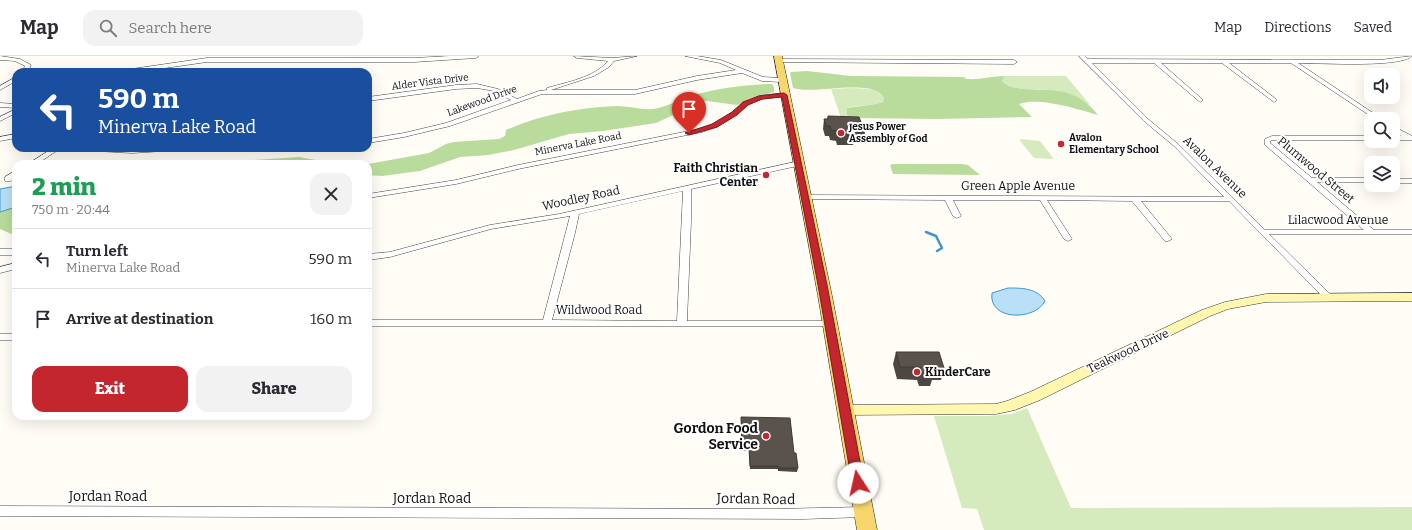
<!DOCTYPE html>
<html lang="en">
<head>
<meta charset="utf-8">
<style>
  :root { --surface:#fff; --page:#f2f2f3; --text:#2b2b33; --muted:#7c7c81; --line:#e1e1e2; --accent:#c4262e }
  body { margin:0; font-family:Bitter,serif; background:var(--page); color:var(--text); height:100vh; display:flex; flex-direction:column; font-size:15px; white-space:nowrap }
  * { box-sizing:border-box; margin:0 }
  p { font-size:13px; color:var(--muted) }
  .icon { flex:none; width:22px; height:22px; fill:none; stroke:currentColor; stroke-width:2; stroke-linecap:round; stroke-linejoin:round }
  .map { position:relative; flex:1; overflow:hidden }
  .side { position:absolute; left:12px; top:104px; width:360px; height:260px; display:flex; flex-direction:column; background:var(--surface); border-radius:12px; box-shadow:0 4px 16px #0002 }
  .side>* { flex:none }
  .banner { position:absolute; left:12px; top:12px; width:360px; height:84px; border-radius:12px; box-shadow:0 4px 16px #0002; background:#1a4fa0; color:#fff; overflow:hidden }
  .tools { position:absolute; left:1364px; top:12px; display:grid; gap:8px }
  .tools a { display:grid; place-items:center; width:36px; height:36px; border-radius:8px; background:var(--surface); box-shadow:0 4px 16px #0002; font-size:20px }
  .pin { position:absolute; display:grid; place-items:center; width:34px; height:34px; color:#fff; margin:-41px -17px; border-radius:50% 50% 50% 0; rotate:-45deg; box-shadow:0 0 4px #0007 }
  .pin .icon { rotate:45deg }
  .me { position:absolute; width:44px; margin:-22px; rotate:350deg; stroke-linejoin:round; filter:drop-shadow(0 0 3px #0008) }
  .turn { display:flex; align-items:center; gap:14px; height:84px; padding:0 20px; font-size:18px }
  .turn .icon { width:52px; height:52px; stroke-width:2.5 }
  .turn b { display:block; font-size:28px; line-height:34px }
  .round { display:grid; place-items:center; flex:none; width:42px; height:42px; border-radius:12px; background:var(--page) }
  .summary { display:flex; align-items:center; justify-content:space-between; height:68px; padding:0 20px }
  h1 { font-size:24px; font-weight:800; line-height:30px; color:#1e9e55 }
  .primary-button { display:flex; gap:8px; margin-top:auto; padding:8px 20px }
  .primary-button a { flex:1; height:46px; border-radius:12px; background:var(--accent); color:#fff; font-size:16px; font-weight:800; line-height:46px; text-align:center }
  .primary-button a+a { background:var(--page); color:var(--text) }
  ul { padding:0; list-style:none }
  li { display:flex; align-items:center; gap:12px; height:60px; padding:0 20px; border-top:1px solid var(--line) }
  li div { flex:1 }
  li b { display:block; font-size:15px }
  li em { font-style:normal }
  header { display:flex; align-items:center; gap:24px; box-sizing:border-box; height:56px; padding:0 20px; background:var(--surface); border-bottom:1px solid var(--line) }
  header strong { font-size:19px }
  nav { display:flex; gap:22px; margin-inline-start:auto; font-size:14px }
  .search { width:280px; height:36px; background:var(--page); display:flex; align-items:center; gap:10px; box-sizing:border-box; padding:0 14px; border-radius:12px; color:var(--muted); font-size:15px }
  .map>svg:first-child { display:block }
</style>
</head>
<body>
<header>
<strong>Map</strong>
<div class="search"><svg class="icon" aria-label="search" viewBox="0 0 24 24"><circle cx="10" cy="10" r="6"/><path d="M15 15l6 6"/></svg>Search here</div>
<nav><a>Map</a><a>Directions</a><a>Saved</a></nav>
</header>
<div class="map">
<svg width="1412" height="474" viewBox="0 0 1412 474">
  <rect width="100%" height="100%" fill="#fffdf5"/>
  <!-- green -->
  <path fill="#d5ebbd" d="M1005 20H1066L1091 50C1081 44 1072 37 1060 35 1045 32 1013 37 1002 25Z
    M851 32C862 33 878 31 884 42L883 46 876 48 850 51 847 52V59L851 62H841L831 33Z
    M1020 83 1040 85 1054 103 1034 102 1021 86Z
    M1027 352 1071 452 1412 451V474H984L977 453 962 452 934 360H987L1012 358Z"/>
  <!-- forest -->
  <path fill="#b9dc9c" d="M807 15 851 20 964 21 966 23C980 24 992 20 1005 20L1002 25C1013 37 1044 32 1059 35 1075 37 1089 47 1098 59 1076 53 1041 41 1019 48L1032 61 938 63 851 62 847 59V52L876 48 883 46 884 42C874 21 813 39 793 32L790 17 791 16Z
    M772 28 774 31V36L750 43 737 49 707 45H696L684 54 656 67 603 75 569 78 514 94 488 99 460 101 420 115 382 120 368 119V108L429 97 446 88 454 86 499 83 505 80 506 74C540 59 580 51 617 50 627 50 644 54 653 53 667 51 680 43 694 39 716 32 749 28 772 28Z
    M299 101 332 107 352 108H195Z
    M893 108H962L968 109 980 119 893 118 890 109Z
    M16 151V180L0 173V156Z"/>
  <!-- water -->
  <path fill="#b9e0f7" stroke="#3f96cf" d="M16 130V151L0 156V133Z
    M1008 232C1022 232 1037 232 1045 245 1035 265 988 265 992 237Z"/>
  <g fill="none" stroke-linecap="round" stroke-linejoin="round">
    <!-- stream -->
    <path stroke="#3f96cf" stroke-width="2.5" d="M926 176 936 180 942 192 937 195"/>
    <!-- street casing -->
    <g stroke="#444" stroke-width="1">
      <path id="street" d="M0 0 20 3 31 9 28 16H22L25 10 15 5 0 4Z
        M450 0H479L476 2 414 6H207L137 16H122L125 14 207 2H414Z
        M574 0 612 2 637 0 614 5 609 11 594 20 551 34H635L697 20 736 14 720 7 685 0H697L721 4 763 21 781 22 784 24 781 26 762 25 742 17 697 24 635 38H542L450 70 404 81 368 87V83L404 77 446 67 511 44 494 35 477 32 456 33 368 45V41L456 29 477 28 498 33 517 43 539 35 547 34V32C567 26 594 22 608 5L577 2Z
        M1079 0H1085L1088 3 1380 4 1412 0C1401 12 1319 7 1298 7L1382 63H1375L1291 7H1229L1276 43 1277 44 1274 46 1222 7H1161L1202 43 1203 44 1200 46 1154 7H1092L1148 63 1178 88 1265 174H1364L1265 89V83L1272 80H1371V84H1273L1270 85V87L1312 122H1371V126H1317L1374 174H1412V178H1269L1331 239 1333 241 1331 243H1325L1229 145H1141L1172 183 1168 185H1165L1132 145 1047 144 1072 183 1068 185 1064 183 1040 144H953L961 160 957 162 953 160 945 144 805 143 801 141 805 139 1224 141 1174 90 1144 65Z
        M779 3 1014 4 1017 6 1014 8 777 6 776 5Z
        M16 21V25L0 34V30Z
        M784 37 787 39 786 40 762 43 747 49 736 59 717 71 702 76 518 113 456 128 368 142V138L456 124 518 109 699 73 713 69 732 57 743 47 759 40Z
        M0 47 16 48V52L0 51Z
        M16 53V57L0 65V61Z
        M1393 70 1412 80V84H1393V80H1401L1393 75Z
        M16 78V82L0 85V81Z
        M53 92H61L37 108H28Z
        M76 92H183L180 94 132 97 79 94Z
        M799 105H802V109L691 133V165L687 265H829L834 268 832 270H368V264H543L570 160 491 173 390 201 368 204V198L390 196 490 169 559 158ZM683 135 677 265 552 264 575 177 579 158Z
        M13 116H16V121L11 125H5V121Z
        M1393 123H1412V127H1393Z
        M0 193H16V199H0Z
        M16 207V213L0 217V211Z
        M0 278H16V284H0Z
        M0 450 773 453 864 451 868 452 870 456 868 460 864 461 803 463 0 460Z"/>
    </g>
    <!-- secondary casing -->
    <g stroke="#333" stroke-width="1">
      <path id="secondary" d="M1412 237V245L1266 246 1228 253 1210 260 1040 344 1015 354 996 358 845 359 840 358 838 354 840 350 845 349 996 348 1007 345 1030 336 1202 254 1225 246 1266 238Z"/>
    </g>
    <!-- primary casing -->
    <g stroke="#222" stroke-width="1">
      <path id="primary" d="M774 0H782L832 240 877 474H857L818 240Z"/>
    </g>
    <!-- street -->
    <use href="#street" fill="#fff" fill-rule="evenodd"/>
    <!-- secondary -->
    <use href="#secondary" fill="#fff6b0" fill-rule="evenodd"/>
    <!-- primary -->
    <use href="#primary" fill="#f9d66b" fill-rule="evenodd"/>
  </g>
  <!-- wall -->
  <path fill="#4d4742" d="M828 60 865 76 863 86H854L853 89H837L836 85 830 84 829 80H825L823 73 824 63H827Z
    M896 296 944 312 941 324H932L930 330H919L917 324 897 323 893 308Z
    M741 365 794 397 798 412 797 416 778 415V413H750L749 395H742Z"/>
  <!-- building -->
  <path fill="#5a524d" stroke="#3f3936" d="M828 60 859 61 865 76H854L855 79H838L837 75 831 74 830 70H826L824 63H828Z
    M896 296H939L944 312H931L933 318H922L920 311H900Z
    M741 361 790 362 794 397H796L798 412H778V410H750L749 392H742Z"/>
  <!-- route -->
  <path fill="#c4262e" stroke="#7f191e" d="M784 37 787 39 827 229 864 427 863 430 858 431 854 430 852 427 818 229 782 41 762 43 748 49 737 59 717 71 689 79 685 77 712 68 732 56 743 46 759 40Z"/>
  <!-- markers -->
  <g fill="#c4262e" stroke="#fff" stroke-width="1.5">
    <circle cx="841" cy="77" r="4"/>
    <circle cx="1061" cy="88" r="4"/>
    <circle cx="766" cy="119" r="4"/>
    <circle cx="917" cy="316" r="4"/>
    <circle cx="766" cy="380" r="4"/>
  </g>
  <g text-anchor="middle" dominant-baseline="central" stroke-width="4" stroke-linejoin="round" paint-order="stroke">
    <!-- far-street labels -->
    <g font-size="10" fill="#111" stroke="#fff">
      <text transform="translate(430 26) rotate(-7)">Alder Vista Drive</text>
      <text transform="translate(482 45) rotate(-20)">Lakewood Drive</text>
      <text transform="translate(578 88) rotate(-11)">Minerva Lake Road</text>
    </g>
    <!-- far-poi labels -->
    <g font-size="10" font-weight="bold" fill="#111" stroke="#fff" text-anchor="start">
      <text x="849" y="71">Jesus Power<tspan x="849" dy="12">Assembly of God</tspan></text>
      <text x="1069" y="82">Avalon<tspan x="1069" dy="12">Elementary School</tspan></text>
    </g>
    <!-- street labels -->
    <g font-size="12" fill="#111" stroke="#fff">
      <text transform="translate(1215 111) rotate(44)">Avalon Avenue</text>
      <text transform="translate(1316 114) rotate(40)">Plumwood Street</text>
      <text x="1018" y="130">Green Apple Avenue</text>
      <text transform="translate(581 142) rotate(-12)">Woodley Road</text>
      <text x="1338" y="164">Lilacwood Avenue</text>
      <text x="599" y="254">Wildwood Road</text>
      <text transform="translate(1128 295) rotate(-25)">Teakwood Drive</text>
    </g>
    <!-- poi labels -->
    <g font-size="12" font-weight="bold" fill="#111" stroke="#fff" text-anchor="end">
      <text x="758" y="112">Faith Christian<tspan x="758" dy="14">Center</tspan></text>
      <text x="925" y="316" text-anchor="start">KinderCare</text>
    </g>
    <!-- near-poi labels -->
    <g font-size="14" font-weight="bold" fill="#111" stroke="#fff" text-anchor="end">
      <text x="758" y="372">Gordon Food<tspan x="758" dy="16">Service</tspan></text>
    </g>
    <!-- near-street labels -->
    <g font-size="14" fill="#111" stroke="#fff">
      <text x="108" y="440">Jordan Road</text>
      <text x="432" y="442">Jordan Road</text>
      <text transform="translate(756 443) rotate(1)">Jordan Road</text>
    </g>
  </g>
</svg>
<div class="tools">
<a><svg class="icon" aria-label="sound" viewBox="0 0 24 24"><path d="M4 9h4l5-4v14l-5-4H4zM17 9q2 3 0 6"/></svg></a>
<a><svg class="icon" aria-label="search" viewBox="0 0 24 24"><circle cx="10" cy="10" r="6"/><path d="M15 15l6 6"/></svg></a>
<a><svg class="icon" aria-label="layers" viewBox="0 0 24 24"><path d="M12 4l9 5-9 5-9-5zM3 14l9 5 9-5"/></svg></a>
</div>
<div class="pin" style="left:689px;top:77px;background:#d93025"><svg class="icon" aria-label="arrive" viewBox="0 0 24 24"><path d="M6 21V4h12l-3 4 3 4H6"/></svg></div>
<svg class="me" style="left:858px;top:427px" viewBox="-20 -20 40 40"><circle r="19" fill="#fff"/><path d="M0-13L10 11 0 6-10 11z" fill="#c4262e"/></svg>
<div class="banner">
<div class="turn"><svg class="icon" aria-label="left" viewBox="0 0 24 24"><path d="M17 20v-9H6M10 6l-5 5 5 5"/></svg><div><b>590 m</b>Minerva Lake Road</div></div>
</div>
<section class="side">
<div class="summary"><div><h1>2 min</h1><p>750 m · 20:44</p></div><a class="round"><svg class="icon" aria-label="close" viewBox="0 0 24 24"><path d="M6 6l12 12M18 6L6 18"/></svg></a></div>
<ul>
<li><svg class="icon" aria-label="left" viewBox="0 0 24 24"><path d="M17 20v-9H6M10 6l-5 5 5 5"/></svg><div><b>Turn left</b><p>Minerva Lake Road</p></div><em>590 m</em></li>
<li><svg class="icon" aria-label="arrive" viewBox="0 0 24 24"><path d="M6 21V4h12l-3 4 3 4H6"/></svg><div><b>Arrive at destination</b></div><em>160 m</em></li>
</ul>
<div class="primary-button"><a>Exit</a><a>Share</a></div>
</section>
</div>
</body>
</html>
